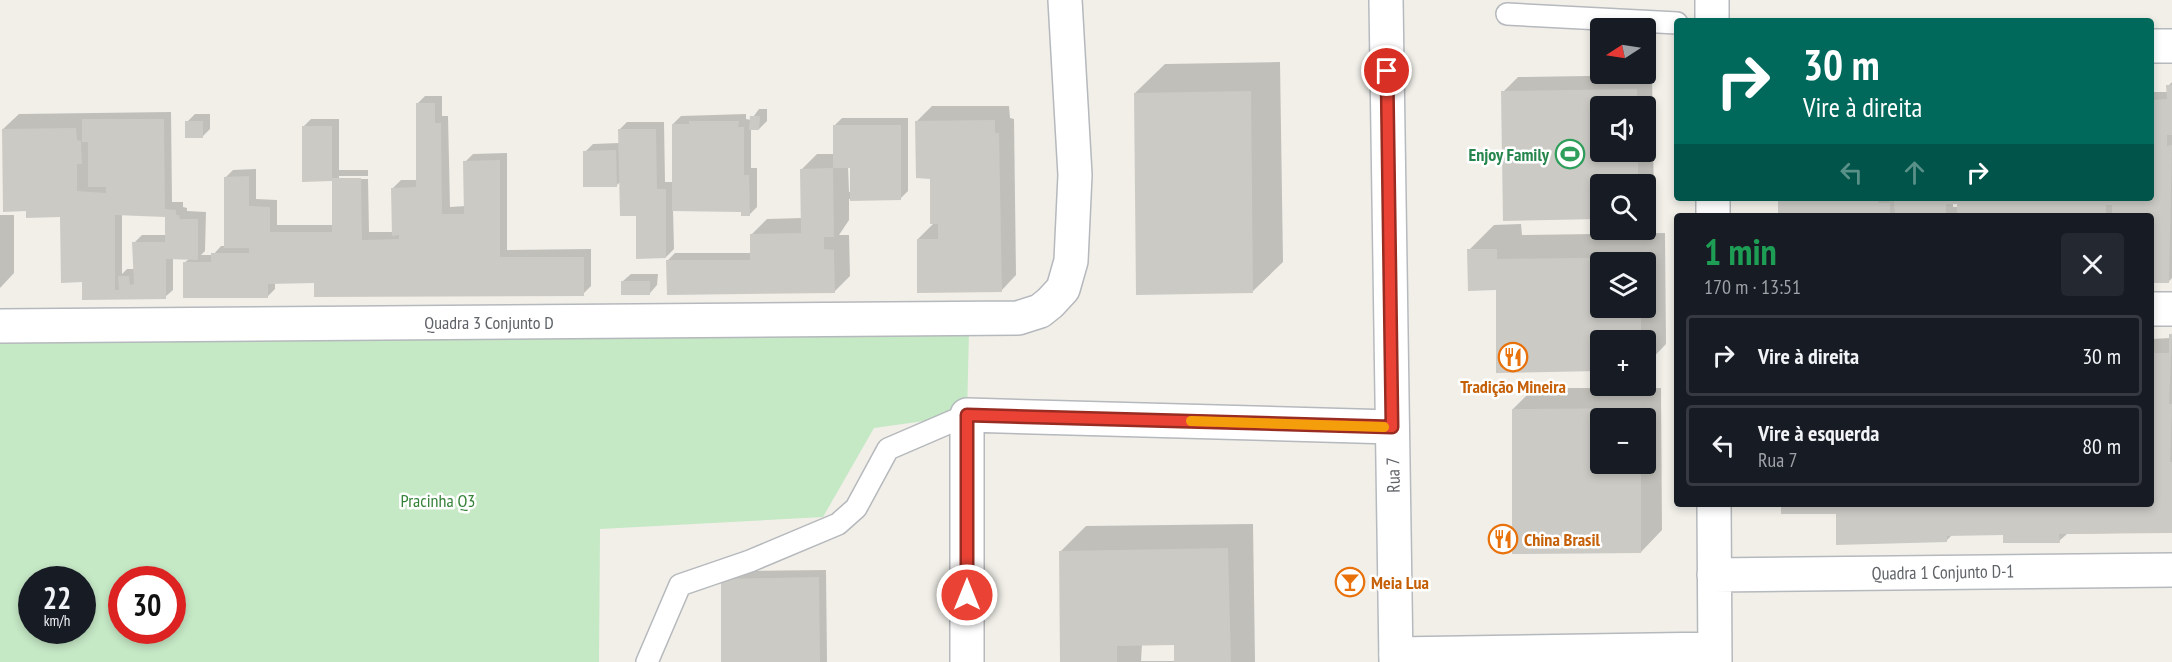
<!DOCTYPE html>
<html lang="pt">
<head>
<meta charset="utf-8">
<style>
  :root { --surface:#171b24; --page:#242831; --text:#f1f3f6; --muted:#9ea1a6; --line:#363941 }
  body { margin:0; font-family:"PT Sans Narrow",sans-serif; background:var(--page); color:var(--text); height:100vh; display:flex; flex-direction:column; font-size:22px; white-space:nowrap }
  * { box-sizing:border-box; margin:0 }
  p { font-size:20px; color:var(--muted) }
  .icon { flex:none; width:33px; height:33px; fill:none; stroke:currentColor; stroke-width:2; stroke-linecap:round; stroke-linejoin:round }
  .map { position:relative; flex:1; overflow:hidden }
  .side { position:absolute; left:1674px; top:213px; width:480px; height:294px; display:flex; flex-direction:column; background:var(--surface); border-radius:6px; box-shadow:0 3px 9px #0003 }
  .side>* { flex:none }
  .hud { position:absolute; left:1674px; top:18px; width:480px; height:183px; border-radius:6px; box-shadow:0 3px 9px #0003; background:#00695c; color:#fff; overflow:hidden }
  .needle { width:39px; rotate:258deg }
  .buttons { position:absolute; left:1590px; top:18px; display:grid; gap:12px }
  .buttons a { display:grid; place-items:center; width:66px; height:66px; border-radius:6px; background:var(--surface); box-shadow:0 3px 9px #0003; font-size:30px }
  .speed { position:absolute; left:18px; top:566px; display:flex; gap:12px; font-size:30px; font-weight:700; text-align:center }
  .speed>* { display:grid; place-content:center; width:78px; height:78px; border-radius:50%; background:var(--surface); box-shadow:0 3px 9px #0003; line-height:1 }
  .speed small { font-size:15px; font-weight:400 }
  .speed .limit { border:9px solid #d22; background:#fff; color:#111 }
  .pin { position:absolute; display:grid; place-items:center; width:51px; height:51px; color:#fff; margin:-26px; border:3px solid #fff; border-radius:50%; box-shadow:0 2px 6px #0007 }
  .me { position:absolute; width:66px; margin:-33px; rotate:0deg; stroke-linejoin:round; filter:drop-shadow(0 0 4px #0008) }
  .turn { display:flex; align-items:center; gap:21px; height:126px; padding:0 30px; font-size:27px }
  .turn .icon { width:78px; height:78px; stroke-width:2.5 }
  .turn b { display:block; font-size:42px; line-height:51px }
  .lanes { display:flex; align-items:center; height:57px; padding:0 30px; background:#0003; justify-content:center; gap:30px; direction:ltr }
  .lanes .off { opacity:.35 }
  .round { display:grid; place-items:center; flex:none; width:63px; height:63px; border-radius:6px; background:var(--page) }
  .summary { display:flex; align-items:center; justify-content:space-between; height:102px; padding:0 30px }
  h1 { font-size:36px; font-weight:700; line-height:45px; color:#1e9e55 }
  ul { padding:0; list-style:none }
  li { display:flex; align-items:center; gap:18px; height:81px; margin:0 12px 9px; padding:0 18px; border:3px solid var(--line); border-radius:6px }
  li div { flex:1 }
  li b { display:block; font-size:22px }
  li em { font-style:normal }
  .map>svg:first-child { display:block }
</style>
</head>
<body>
<div class="map">
<svg width="2172" height="662" viewBox="0 0 2172 662">
  <rect width="100%" height="100%" fill="#f1efe8"/>
  <!-- green -->
  <path fill="#c5e8c5" fill-rule="evenodd" d="M969 331 967 415 874 428 823 517 600 529 599 662H0V342ZM32 579H82V630H32ZM122 579H172V630H122Z"/>
  <!-- shadow -->
  <path fill="#0003" fill-rule="evenodd" d="M1280 62 1283 262 1253 291 1135 93 1165 64Z
    M1652 75 1654 202 1646 210V184H1600V218L1505 219 1503 92 1518 77ZM1600 106H1646V152H1600Z
    M2172 82V278L2169 281 2151 282V216H1780V198H2151V92H2168V86ZM1953 202H1958V207H1953Z
    M425 96H442V116H448L450 207 466 206 465 162 473 154 507 153V250L591 249V286L583 294 315 282H275V289L268 296 184 263 189 259 173 258V290L165 297 84 298V280L61 216 27 210 3 129 19 114 171 112 172 202H183V207L187 208V211L206 212 205 251 201 255H213L221 246H226L225 178 233 170 256 169V199L277 200V225H334V180H303V127L311 119H339V170H368V176H339V179H368L369 232H394L393 188 401 180H418L417 104ZM122 214 166 215V235H142L134 243 135 269H127L122 274Z
    M932 106H1009L1010 118 1014 119 1016 275 1001 291 918 239 935 222 932 177 917 121Z
    M759 109H767V121L759 129H751V168H757V207L749 215 742 210H673L674 249 666 257 638 215 620 182 616 186 585 152 593 144 619 143V130L627 122H664L665 182H674L673 124 681 116 746 114V119L751 120Z
    M195 114H210V129L202 137 187 122Z
    M842 118H908V191L900 199H849V220L839 235H849L850 276 834 292 668 260 675 253H752L751 235 767 219 802 218 801 170 817 154H834V126ZM848 167H851V192H849Z
    M0 215H14V273L0 288Z
    M1521 224 1522 235 1665 233 1666 344 1646 365V340H1600V370L1498 371 1497 289 1469 250 1494 225ZM1600 262H1646V308H1600Z
    M631 274H658L657 285 650 293 623 281Z
    M2172 333V532L2067 534 2059 541 2005 533 1953 534 1947 540 1838 510 1782 504H2151V339L2170 338Z
    M1534 388H1661L1662 530 1641 552 1513 409ZM1600 418H1646V464H1600Z
    M1253 524 1255 662H1062L1061 551 1086 526ZM1142 644H1176V661H1141Z
    M826 570 827 662H723L730 571Z"/>
  <!-- building -->
  <path fill="#cccac5" fill-rule="evenodd" d="M2166 85H2172V135H2167V146L2172 145 2169 283H2151V216H2112V205H2106V216H1895L1894 201 1889 202V198H2151V100L2167 99ZM1946 204H1957V213L1946 214Z
    M1637 89V106H1600V152H1638V184H1600V219L1503 221 1501 91Z
    M1251 91 1253 293 1136 295 1134 93Z
    M416 103H435V123H441L442 214H464L463 161 500 160V257H584V296L314 297V283L268 284V298H183V262H211V253H249V248H224V177L249 176V206L270 207V232H332V181L302 182V126H332V178H361L362 240 399 239V235L392 236 391 188 416 187Z
    M750 116H760L759 130H749Z
    M82 119H164L165 209 176 210V215H179L180 219H198V260L166 259V299L82 300V282L61 283 60 217 26 218V211L3 212 2 129 76 128 77 140 81 141 82 164H77V191L106 193V187H88V142H82ZM115 215 165 217V242H132L134 284 130 285 129 276H118L119 290H115Z
    M995 120V133H999L1002 292 917 293V239H938V224H930V179L916 178 915 121Z
    M185 121H203V138H185Z
    M689 121H739L738 127H744V175H749L750 216H741V212L672 211V124H689Z
    M833 125H901V200L850 201V168H833L834 237H824V249L834 250 835 293 667 295 666 260H750V234L801 233 800 169 833 168Z
    M618 129H656L657 189H666V258L636 259V216H620Z
    M616 150 617 187H583V151Z
    M1778 198H1878V203H1890V216H1778Z
    M1467 249H1497V259L1641 257V262H1600V308H1641V340H1600V371L1496 373V290L1468 291Z
    M621 281H650V295H621Z
    M2169 334H2172L2169 404H2172L2170 462H2172V533L2059 534 2060 543H2003V535L1947 536V542L1836 545V514H1781V504H2151V412H2154V403H2151V353H2169Z
    M1641 408 1640 418H1600V464H1641V553L1512 554V409Z
    M1228 548 1231 662H1174V645L1117 646V662H1060L1059 551Z
    M819 577 820 662H721V579Z"/>
  <g fill="none" stroke-linecap="round" stroke-linejoin="round">
    <!-- lane casing -->
    <g stroke="#b5b8bc" stroke-width="24">
      <path id="lane" d="M1507 14 1677 23
        M647 662 680 585 750 561 838 524 856 508 888 449 967 415"/>
    </g>
    <!-- street casing -->
    <g stroke="#b5b8bc" stroke-width="36">
      <path id="street" d="M1712 21V0
        M2151 46H2172
        M1713 198V216
        M2151 309H2172
        M0 326 1018 318 1040 311 1050 303 1063 289 1071 261 1075 175 1065 0
        M1714 504 1715 662
        M1714 575 2172 570
        M1396 654 1715 649
        M967 662V415L1392 427"/>
    </g>
    <!-- secondary casing -->
    <g stroke="#b6babf" stroke-width="36">
      <path id="secondary" d="M1386 0 1396 662"/>
    </g>
    <!-- lane -->
    <use href="#lane" stroke="#fff" stroke-width="21"/>
    <!-- street -->
    <use href="#street" stroke="#fff" stroke-width="33"/>
    <!-- secondary -->
    <use href="#secondary" stroke="#fff" stroke-width="33"/>
  </g>
  <g fill="none" stroke-linecap="round" stroke-linejoin="round">
    <!-- route casing -->
    <g stroke="#982c22" stroke-width="15">
      <path id="route" d="M967 595V415L1392 427 1387 71"/>
    </g>
    <!-- route -->
    <use href="#route" stroke="#ea4335" stroke-width="10"/>
    <!-- slow -->
    <path stroke="#f59e0b" stroke-width="10" d="M1191 421 1384 427"/>
  </g>
  <!-- icons -->
  <defs>
    <g id="stadium-ring" transform="scale(1.5)"><circle r="9.5" fill="#fff" stroke="#2e9e5b" stroke-width="1.5"/><path d="M0-5a6.5 5 0 1 0 0 10a6.5 5 0 1 0 0-10ZM-3.5-1.8h7v3.6h-7Z" fill="#2e9e5b"/></g>
    <g id="restaurant-ring" transform="scale(1.5)"><circle r="9.5" fill="#fff" stroke="#e8710a" stroke-width="1.5"/><path d="M-5-6h1v4h1v-4h1v4h1v-4h1v5L-1.5 .5V6h-2V.5L-5-1ZM5-6V6H3V1.5H1.5Q1.5-4 5-6Z" fill="#e8710a"/></g>
    <g id="bar-ring" transform="scale(1.5)"><circle r="9.5" fill="#fff" stroke="#e8710a" stroke-width="1.5"/><path d="M-6-5H6L.8 .8V4.5H3.5V6h-7V4.5H-.8V.8Z" fill="#e8710a"/></g>
  </defs>
  <g fill-rule="evenodd">
    <use href="#stadium-ring" x="1570" y="154"/>
    <use href="#restaurant-ring" x="1513" y="357"/>
    <use href="#restaurant-ring" x="1503" y="539"/>
    <use href="#bar-ring" x="1350" y="582"/>
  </g>
  <g text-anchor="middle" dominant-baseline="central" stroke-width="5" stroke-linejoin="round" paint-order="stroke">
    <!-- leisure labels -->
    <g font-size="18" font-weight="bold" fill="#27864d" stroke="#fff" text-anchor="end">
      <text x="1549" y="154">Enjoy Family</text>
    </g>
    <!-- street labels -->
    <g font-size="18" fill="#5f6368" stroke="#fff">
      <text x="489" y="322">Quadra 3 Conjunto D</text>
      <text transform="translate(1393 475) rotate(-91)">Rua 7</text>
      <text transform="translate(1943 572) rotate(-1)">Quadra 1 Conjunto D-1</text>
    </g>
    <!-- food labels -->
    <g font-size="18" font-weight="bold" fill="#c56008" stroke="#fff" text-anchor="start">
      <text x="1513" y="386" text-anchor="middle">Tradição Mineira</text>
      <text x="1524" y="539">China Brasil</text>
      <text x="1371" y="582">Meia Lua</text>
    </g>
    <!-- park labels -->
    <g font-size="18" fill="#348238" stroke="#fff">
      <text x="438" y="500">Pracinha Q3</text>
    </g>
  </g>
</svg>
<div class="buttons">
<a><svg class="needle" viewBox="-14 -14 28 28"><path d="M0-13l5 13h-10z" fill="#e53935"/><path d="M0 13l5-13h-10z" fill="#9ea1a6"/></svg></a>
<a><svg class="icon" aria-label="sound" viewBox="0 0 24 24"><path d="M4 9h4l5-4v14l-5-4H4zM17 9q2 3 0 6"/></svg></a>
<a><svg class="icon" aria-label="search" viewBox="0 0 24 24"><circle cx="10" cy="10" r="6"/><path d="M15 15l6 6"/></svg></a>
<a><svg class="icon" aria-label="layers" viewBox="0 0 24 24"><path d="M12 4l9 5-9 5-9-5zM3 14l9 5 9-5"/></svg></a>
<a>+</a>
<a>−</a>
</div>
<div class="speed"><div>22<small>km/h</small></div><div class="limit">30</div></div>
<div class="pin" style="left:1387px;top:71px;background:#d93025"><svg class="icon" aria-label="arrive" viewBox="0 0 24 24"><path d="M6 21V4h12l-3 4 3 4H6"/></svg></div>
<svg class="me" style="left:967px;top:595px" viewBox="-20 -20 40 40"><circle r="17" fill="#ea4335" stroke="#fff" stroke-width="3"/><path d="M0-11L8 9 0 5-8 9z" fill="#fff"/></svg>
<div class="hud">
<div class="turn"><svg class="icon" aria-label="right" viewBox="0 0 24 24"><path d="M7 20v-9h11M14 6l5 5-5 5"/></svg><div><b>30 m</b>Vire à direita</div></div>
<div class="lanes"><svg class="icon off" aria-label="left" viewBox="0 0 24 24"><path d="M17 20v-9H6M10 6l-5 5 5 5"/></svg><svg class="icon off" aria-label="ahead" viewBox="0 0 24 24"><path d="M12 20V5M6 11l6-6 6 6"/></svg><svg class="icon" aria-label="right" viewBox="0 0 24 24"><path d="M7 20v-9h11M14 6l5 5-5 5"/></svg></div>
</div>
<section class="side">
<div class="summary"><div><h1>1 min</h1><p>170 m · 13:51</p></div><a class="round"><svg class="icon" aria-label="close" viewBox="0 0 24 24"><path d="M6 6l12 12M18 6L6 18"/></svg></a></div>
<ul>
<li><svg class="icon" aria-label="right" viewBox="0 0 24 24"><path d="M7 20v-9h11M14 6l5 5-5 5"/></svg><div><b>Vire à direita</b></div><em>30 m</em></li>
<li><svg class="icon" aria-label="left" viewBox="0 0 24 24"><path d="M17 20v-9H6M10 6l-5 5 5 5"/></svg><div><b>Vire à esquerda</b><p>Rua 7</p></div><em>80 m</em></li>
</ul>
</section>
</div>
</body>
</html>
